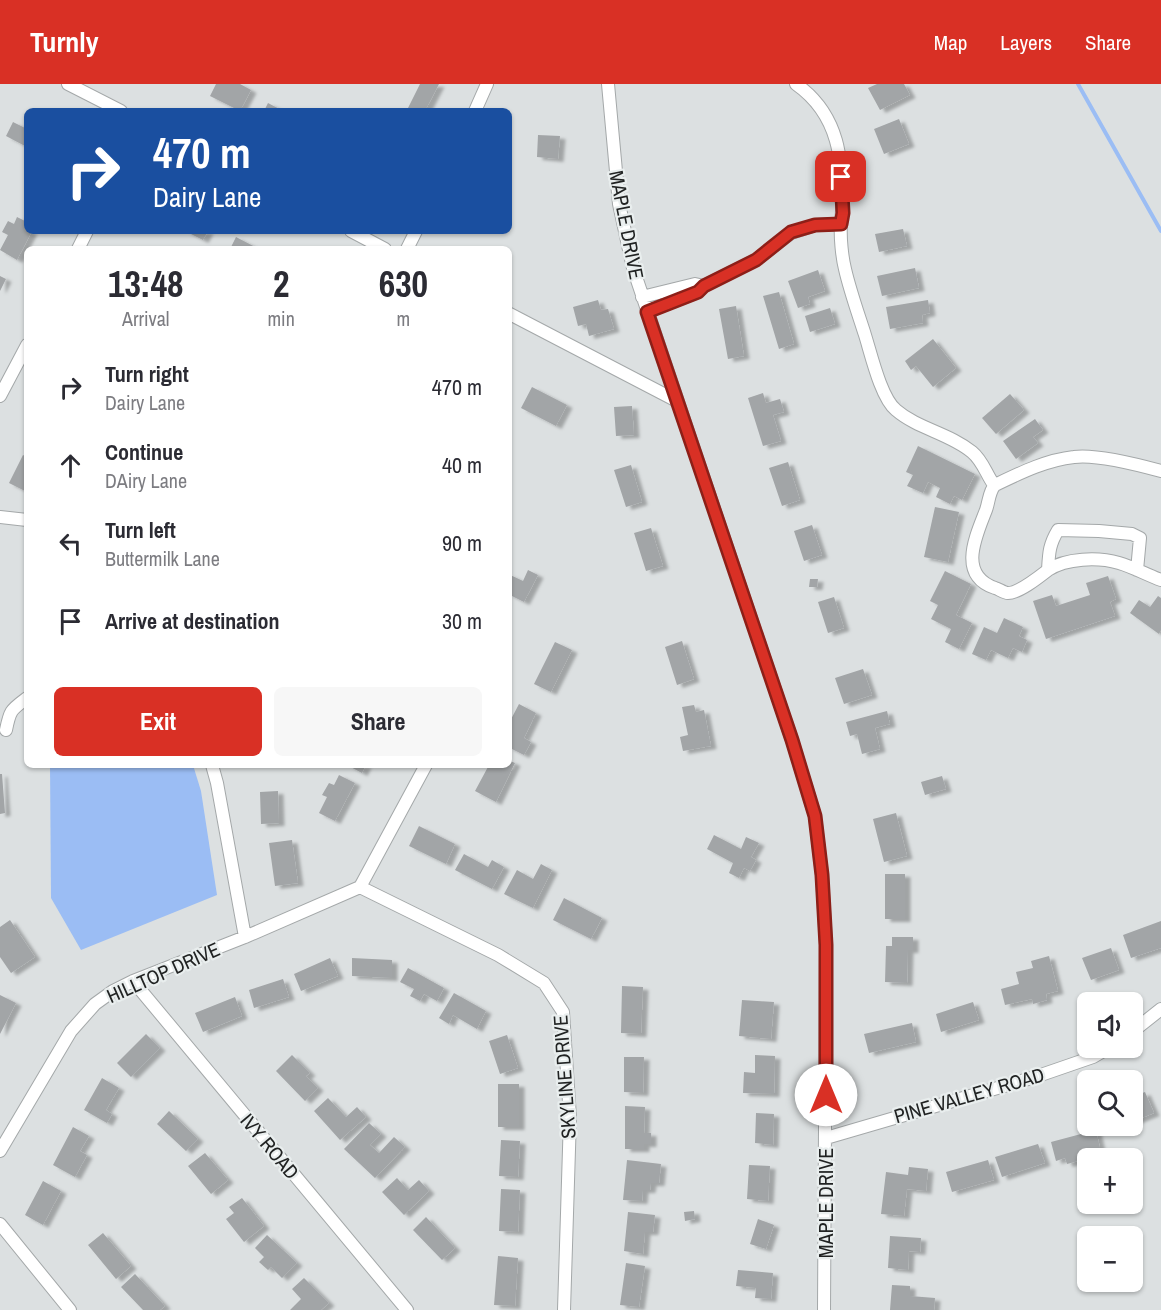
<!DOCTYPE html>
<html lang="en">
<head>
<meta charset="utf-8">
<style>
  :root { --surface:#fff; --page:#f7f7f7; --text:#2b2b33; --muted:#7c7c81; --accent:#d93025 }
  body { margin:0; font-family:"Archivo Narrow",sans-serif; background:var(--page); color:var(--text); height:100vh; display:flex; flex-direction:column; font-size:22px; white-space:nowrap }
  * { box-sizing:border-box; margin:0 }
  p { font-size:20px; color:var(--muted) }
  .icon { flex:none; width:33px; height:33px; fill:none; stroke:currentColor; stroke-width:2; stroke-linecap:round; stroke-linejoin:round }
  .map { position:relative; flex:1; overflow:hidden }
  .sheet { position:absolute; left:24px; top:162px; width:488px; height:522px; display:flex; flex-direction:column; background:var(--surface); border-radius:9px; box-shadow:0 2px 4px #0004 }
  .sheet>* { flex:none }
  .banner { position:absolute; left:24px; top:24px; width:488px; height:126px; border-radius:9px; box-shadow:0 2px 4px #0004; background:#1a4fa0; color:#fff; overflow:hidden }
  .buttons { position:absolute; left:1077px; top:908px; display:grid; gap:12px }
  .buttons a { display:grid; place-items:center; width:66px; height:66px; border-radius:9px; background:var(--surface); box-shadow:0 2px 4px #0004; font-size:30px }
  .pin { position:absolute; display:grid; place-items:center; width:51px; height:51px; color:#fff; margin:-26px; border-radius:12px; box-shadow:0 3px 9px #0006 }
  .me { position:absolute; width:66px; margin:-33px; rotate:0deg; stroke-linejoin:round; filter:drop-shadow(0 0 4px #0008) }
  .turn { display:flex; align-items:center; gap:21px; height:126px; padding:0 30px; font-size:27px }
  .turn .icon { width:78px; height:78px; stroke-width:2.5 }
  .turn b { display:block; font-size:42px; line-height:51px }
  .eta { display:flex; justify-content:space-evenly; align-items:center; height:102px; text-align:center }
  .eta b { font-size:36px; font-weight:700; line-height:42px }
  .cta { display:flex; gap:12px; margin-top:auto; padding:12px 30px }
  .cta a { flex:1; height:69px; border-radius:9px; background:var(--accent); color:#fff; font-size:24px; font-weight:700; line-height:69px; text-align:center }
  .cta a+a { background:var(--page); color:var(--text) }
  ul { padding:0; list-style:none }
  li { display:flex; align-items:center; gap:18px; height:78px; padding:0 30px }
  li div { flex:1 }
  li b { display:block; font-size:22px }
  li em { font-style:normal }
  header { display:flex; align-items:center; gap:36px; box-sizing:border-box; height:84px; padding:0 30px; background:var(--accent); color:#fff }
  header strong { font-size:28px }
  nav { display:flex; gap:33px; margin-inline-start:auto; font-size:21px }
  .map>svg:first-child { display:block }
</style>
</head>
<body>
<header>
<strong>Turnly</strong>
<nav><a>Map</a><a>Layers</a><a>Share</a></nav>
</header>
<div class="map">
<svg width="1161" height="1226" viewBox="0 0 1161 1226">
  <defs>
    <filter id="shadow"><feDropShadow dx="5.5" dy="3" stdDeviation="1.5" flood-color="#0004"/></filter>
  </defs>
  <rect width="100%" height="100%" fill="#dce0e1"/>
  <!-- water -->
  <path fill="#9bbdf4" d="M50 681H193L201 707 217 811 81 866 51 814Z"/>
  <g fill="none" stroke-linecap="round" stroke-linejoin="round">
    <!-- stream -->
    <path stroke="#9bbdf4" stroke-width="4" d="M1078 0 1161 147"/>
  </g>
  <!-- building -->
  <path fill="#a2a5a7" filter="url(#shadow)" d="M216 0H240L251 6 240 27 210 12Z
    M420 0H439L425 27H409L407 26Z
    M877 0H904L910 11 880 26 868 4Z
    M268 19 283 27H264Z
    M899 35 909 60 884 70 874 45Z
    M13 38 27 45V63L6 52Z
    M538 51 560 52 558 75 537 73Z
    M17 133 27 138V147H32L17 176 0 166 8 151 2 148 8 137 14 140Z
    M903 145 907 162 879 168 875 150Z
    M185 147H208L203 156Z
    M236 153 259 165H230Z
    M915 184 919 204 882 212 877 192Z
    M818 186 825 207 808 213 810 220 798 224 788 197Z
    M0 192 6 195 0 207Z
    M779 208 794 260 779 265 763 212Z
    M598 216 601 226 608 225 614 245 589 252 586 240 578 242 573 223Z
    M928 216 930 229 922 231 923 239 890 245 886 223Z
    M736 222 744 272 728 275 719 225Z
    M830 224 835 240 810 248 805 232Z
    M933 255 956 284 933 303 916 282 911 286 905 277Z
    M532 303 567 321 556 342 521 324Z
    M763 309 766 319 780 315 784 328 773 331 781 357 763 362 748 314Z
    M1010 310 1024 326 996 350 982 334Z
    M632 322 634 351 616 352 614 323Z
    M1035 335 1043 346 1033 353 1038 359 1016 375 1003 357Z
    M918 362 975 390 962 416 954 412 950 420 936 413 940 404 928 398 923 409 907 402 913 391 906 388Z
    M23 371 27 373V408L9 399Z
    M788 378 800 416 782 422 769 384Z
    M631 381 642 418 626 423 614 386Z
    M935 423 959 428 948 478 924 473Z
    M812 441 822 471 804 477 794 447Z
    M651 444 663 482 646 487 634 449Z
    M528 486 538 491 524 518 508 510V490L523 497Z
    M945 487 971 500 956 531 972 539 959 565 945 558 951 545 931 535 938 521 930 517Z
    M1108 492 1116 515 1110 518 1115 532 1046 555 1033 517 1052 511 1056 522 1090 511 1086 499Z
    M810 495H818L817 503H809Z
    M1158 512 1161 514V546L1159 550 1130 529 1139 516 1150 523Z
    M834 513 844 544 828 549 818 518Z
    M1004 534 1023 543 1019 552 1027 556 1022 568 1013 564 1008 574 991 566 986 576 972 570 984 543 997 549Z
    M682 557 694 595 677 601 665 563Z
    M555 558 572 566 551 608 534 600Z
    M863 585 872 611 844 620 835 594Z
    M519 620 536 629 524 654 531 658 524 671 508 663V641Z
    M694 621 696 628 704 626 711 662 683 667 680 653 688 651 682 623Z
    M887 627 890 640 875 644 880 665 862 670 857 650 850 652 846 638Z
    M508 676 515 679 496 718 475 707 489 681H508Z
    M347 681H366L362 689Z
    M0 690H2L5 729 0 730Z
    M339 691 355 699 335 737 319 729 327 713 322 711 329 699 334 701Z
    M942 692 946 705 925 711 921 698Z
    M278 707 279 739 261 740 260 708Z
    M896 729 907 772 884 778 873 735Z
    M419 742 455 760 446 780 409 762Z
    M714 751 741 765 746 753 759 759 751 773 756 776 750 787 744 784 739 794 729 789 733 779 707 765Z
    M292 756 298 799 275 802 269 759Z
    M464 770 488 783 492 776 504 783 492 805 455 786Z
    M541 780 552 786 533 824 504 810 517 786 533 795Z
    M885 790H905V835H885Z
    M564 814 602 834 591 855 553 836Z
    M10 836 35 873 11 889 0 873V843Z
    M1161 837V864L1131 874 1123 851Z
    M892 853H913V866H908L907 899 885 898 886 862H892Z
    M1111 864 1119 886 1091 896 1082 874Z
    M1049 872 1058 907 1046 910 1047 916 1033 920 1032 915 1005 921 1001 905 1019 900 1016 888 1033 884 1031 877Z
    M330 874 338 892 301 907 294 890Z
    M352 874 392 876V894L352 892Z
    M408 884 444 904 437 917 424 910 420 917 410 912 414 905 400 898Z
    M283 895 289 913 254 924 249 906Z
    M622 902 643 903 641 950 621 949Z
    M454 909 486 927 477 945 453 931 449 940 439 934Z
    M0 911 16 919 0 950Z
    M235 913 242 932 203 948 195 929Z
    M742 916 774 918 771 955 739 952Z
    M973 918 979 936 941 948 936 930Z
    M912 939 916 958 869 969 864 950Z
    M146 950 160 964 131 993 117 979Z
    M507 951 518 984 500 990 489 957Z
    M292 971 310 989 306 992 318 1004 305 1017 276 987Z
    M755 971 775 972 774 1010 743 1009 744 988 755 989Z
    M624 973H644L643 1009 624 1008Z
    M102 994 119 1004 106 1026 112 1030 107 1039 84 1026Z
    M498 1000H519V1043H498Z
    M1145 1008 1154 1029 1132 1038V1013Z
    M328 1014 346 1033 357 1023 366 1033 340 1056 314 1027Z
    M625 1022 645 1023 644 1049H651V1060H644V1065H625Z
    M169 1027 198 1055 186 1067 157 1040Z
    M756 1029 774 1030 773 1061 755 1059Z
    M369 1039 381 1050 370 1061 379 1069 394 1053 405 1063 375 1094 344 1065Z
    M73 1043 89 1052 80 1067 87 1071 75 1093 53 1081Z
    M1096 1046 1100 1064 1088 1067 1089 1074 1067 1080 1065 1074 1056 1077 1051 1058Z
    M501 1056 520 1057 518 1093 499 1092Z
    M1038 1060 1045 1079 1002 1093 995 1073Z
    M205 1069 228 1096 211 1110 188 1082Z
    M627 1076 661 1080 659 1099H651L650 1106H643L642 1117 623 1116Z
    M988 1076 994 1096 952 1108 946 1088Z
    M749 1081 770 1082 768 1117 747 1115Z
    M909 1083 928 1085 926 1107 907 1105 904 1132 881 1130 886 1088 908 1091Z
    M397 1094 408 1106 419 1096 429 1107 404 1131 382 1108Z
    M43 1097 61 1107 43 1141 25 1131Z
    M501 1105 520 1106 518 1148 499 1147Z
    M242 1114 264 1142 244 1158 226 1135 234 1129 229 1123Z
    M694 1127 695 1135 685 1137 684 1128Z
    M628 1128 655 1131 653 1148H645L643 1170 624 1167Z
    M426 1133 455 1164 442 1176 413 1146Z
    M758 1135 774 1141 766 1165 750 1160Z
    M103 1149 131 1182 116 1195 88 1161Z
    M267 1151 297 1179 282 1194 271 1183 268 1186 259 1178 264 1173 255 1164Z
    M890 1152 921 1154 920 1168 909 1167 908 1186 888 1184Z
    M498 1172 518 1174 515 1222 494 1221Z
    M626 1179 645 1182 639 1223 620 1221Z
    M738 1186 773 1189 771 1215 755 1214 756 1204 736 1202Z
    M135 1190 165 1222 160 1226H143L121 1203Z
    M304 1194 329 1219 321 1226H290L301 1215 292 1205Z
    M892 1201 910 1202V1212L935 1214 934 1226H890Z"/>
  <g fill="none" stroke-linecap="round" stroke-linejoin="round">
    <!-- minor casing -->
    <g stroke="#a4a8a9" stroke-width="14">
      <path id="minor" d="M68 0 121 27
        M608 0 619 120 633 184 792 656 815 732 822 791 826 861 824 1226
        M796 0C840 31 843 77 842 126 842 131 841 135 841 140 840 153 842 173 845 185 850 207 858 229 865 251 871 270 881 314 896 326 918 345 949 349 972 368 983 377 986 390 994 401
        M475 27 487 0
        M351 147 385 165
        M78 165 87 147
        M407 165 416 147
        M642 213 695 200 704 202
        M647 228 698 208 704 202 756 176 791 149 815 141 841 140
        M508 229 677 317
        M0 312 27 261
        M1161 387C1139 381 1096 370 1074 373 1046 376 1020 389 995 401 989 407 989 418 986 426 976 452 957 491 995 504 999 505 1004 509 1008 509 1019 509 1039 493 1048 486 1066 474 1098 473 1119 479 1133 483 1147 491 1161 496
        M0 433 27 436
        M1048 486C1049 469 1049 461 1058 446L1099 447 1132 450 1140 454 1137 486
        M6 646C10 626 11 626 27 614
        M212 681 217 699 245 853
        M360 803 498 871 544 899 563 928 570 1033 564 1226
        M360 803 426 681
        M133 897 407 1226
        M1132 948 1161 925
        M826 1054 1035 993 1093 973 1110 963
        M0 1067 71 947 95 920 113 907 133 897 245 853 360 803
        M0 1140 70 1226"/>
    </g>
    <!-- minor -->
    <use href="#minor" stroke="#fff" stroke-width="12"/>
  </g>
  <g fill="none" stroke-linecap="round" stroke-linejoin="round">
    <!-- route casing -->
    <g stroke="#8d1f18" stroke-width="15">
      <path id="route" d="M826 1011V861L822 791 815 732 792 656 647 228 698 208 704 202 756 176 791 148 815 141 841 140 843 129 841 93"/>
    </g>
    <!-- route -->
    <use href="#route" stroke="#d93025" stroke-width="10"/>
  </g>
  <g text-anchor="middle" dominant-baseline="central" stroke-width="4.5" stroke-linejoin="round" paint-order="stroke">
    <!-- street labels -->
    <g font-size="20" fill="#212323" stroke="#e9eeee">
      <text transform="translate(627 141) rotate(79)">MAPLE DRIVE</text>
      <text transform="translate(163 888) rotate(-24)">HILLTOP DRIVE</text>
      <text transform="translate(564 993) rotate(-94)">SKYLINE DRIVE</text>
      <text transform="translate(969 1011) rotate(-16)">PINE VALLEY ROAD</text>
      <text transform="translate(270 1062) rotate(50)">IVY ROAD</text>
      <text transform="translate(825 1119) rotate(-90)">MAPLE DRIVE</text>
    </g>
  </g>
</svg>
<div class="buttons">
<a><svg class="icon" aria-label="sound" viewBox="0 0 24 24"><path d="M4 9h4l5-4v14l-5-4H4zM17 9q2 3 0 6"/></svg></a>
<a><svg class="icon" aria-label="search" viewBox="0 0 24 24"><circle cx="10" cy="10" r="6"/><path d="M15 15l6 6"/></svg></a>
<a>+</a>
<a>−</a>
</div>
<div class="pin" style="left:841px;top:93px;background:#d93025"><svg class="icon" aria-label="arrive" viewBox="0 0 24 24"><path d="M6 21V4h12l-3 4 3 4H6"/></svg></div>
<svg class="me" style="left:826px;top:1011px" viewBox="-20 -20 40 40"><circle r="19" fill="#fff"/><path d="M0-13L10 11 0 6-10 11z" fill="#d93025"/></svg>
<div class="banner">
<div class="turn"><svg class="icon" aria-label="right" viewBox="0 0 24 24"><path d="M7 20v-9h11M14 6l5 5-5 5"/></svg><div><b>470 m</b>Dairy Lane</div></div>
</div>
<section class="sheet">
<div class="eta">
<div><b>13:48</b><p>Arrival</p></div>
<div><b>2</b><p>min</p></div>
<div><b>630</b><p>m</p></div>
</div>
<ul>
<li><svg class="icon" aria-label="right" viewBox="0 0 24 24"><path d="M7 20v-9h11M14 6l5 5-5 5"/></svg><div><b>Turn right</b><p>Dairy Lane</p></div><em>470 m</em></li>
<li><svg class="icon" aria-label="ahead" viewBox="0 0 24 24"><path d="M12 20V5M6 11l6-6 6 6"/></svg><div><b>Continue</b><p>DAiry Lane</p></div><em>40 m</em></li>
<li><svg class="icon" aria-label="left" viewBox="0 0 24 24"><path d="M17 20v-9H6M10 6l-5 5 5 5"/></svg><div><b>Turn left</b><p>Buttermilk Lane</p></div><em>90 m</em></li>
<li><svg class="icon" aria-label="arrive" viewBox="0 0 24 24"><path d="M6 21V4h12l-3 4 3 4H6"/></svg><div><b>Arrive at destination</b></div><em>30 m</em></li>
</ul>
<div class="cta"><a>Exit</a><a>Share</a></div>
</section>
</div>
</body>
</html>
